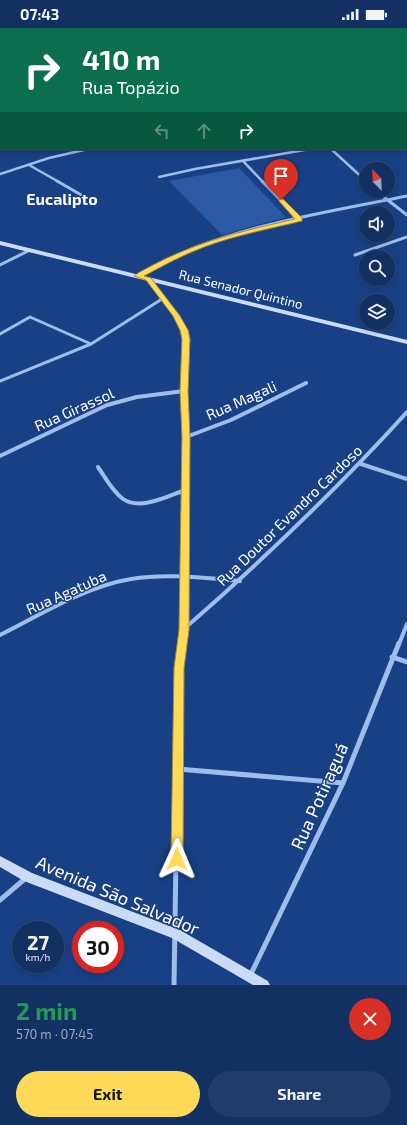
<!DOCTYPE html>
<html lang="en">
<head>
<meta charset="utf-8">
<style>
  :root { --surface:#133063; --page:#203c6c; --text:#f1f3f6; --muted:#9da9be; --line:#324b78; --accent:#ffda59 }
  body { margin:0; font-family:"Exo 2",sans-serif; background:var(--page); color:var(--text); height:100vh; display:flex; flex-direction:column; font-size:15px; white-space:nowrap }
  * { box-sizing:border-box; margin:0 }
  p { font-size:13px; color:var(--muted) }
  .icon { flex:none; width:22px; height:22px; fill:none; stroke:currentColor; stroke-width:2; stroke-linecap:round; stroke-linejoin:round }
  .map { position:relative; height:957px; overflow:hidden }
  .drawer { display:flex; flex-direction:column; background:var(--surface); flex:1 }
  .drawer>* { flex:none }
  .guide { position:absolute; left:0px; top:0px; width:407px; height:122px; box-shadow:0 2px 6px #0003,0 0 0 1px var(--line); background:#0b6e4f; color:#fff; overflow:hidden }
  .needle { width:26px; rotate:337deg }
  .controls { position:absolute; left:359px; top:134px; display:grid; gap:8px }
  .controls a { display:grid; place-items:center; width:36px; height:36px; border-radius:50%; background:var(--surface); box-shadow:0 2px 6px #0003,0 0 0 1px var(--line); font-size:20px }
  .speed { position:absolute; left:12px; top:893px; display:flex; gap:8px; font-size:20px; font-weight:700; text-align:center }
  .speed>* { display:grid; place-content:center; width:52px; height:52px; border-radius:50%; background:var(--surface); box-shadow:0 2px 6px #0003,0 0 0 1px var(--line); line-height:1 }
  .speed small { font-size:10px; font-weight:400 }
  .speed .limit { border:6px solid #d22; background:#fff; color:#111 }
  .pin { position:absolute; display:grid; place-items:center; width:34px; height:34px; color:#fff; margin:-41px -17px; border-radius:50% 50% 50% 0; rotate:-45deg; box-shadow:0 0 4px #0007 }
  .pin .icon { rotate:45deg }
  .me { position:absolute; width:44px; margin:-22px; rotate:1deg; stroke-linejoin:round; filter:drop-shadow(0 0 3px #0008) }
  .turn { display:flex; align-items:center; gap:14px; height:84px; padding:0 16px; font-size:18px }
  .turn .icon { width:52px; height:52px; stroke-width:2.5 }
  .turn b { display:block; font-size:28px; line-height:34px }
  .lanes { display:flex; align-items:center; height:38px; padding:0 16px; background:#0003; justify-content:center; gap:20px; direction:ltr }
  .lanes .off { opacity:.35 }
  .round { display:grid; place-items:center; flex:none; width:42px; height:42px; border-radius:21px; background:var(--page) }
  .overview { display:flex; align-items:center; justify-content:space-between; height:68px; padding:0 16px }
  h1 { font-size:24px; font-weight:700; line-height:30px; color:#1e9e55 }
  .button { display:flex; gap:8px; margin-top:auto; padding:8px 16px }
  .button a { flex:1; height:46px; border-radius:24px; background:var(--accent); color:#111; font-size:16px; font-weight:700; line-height:46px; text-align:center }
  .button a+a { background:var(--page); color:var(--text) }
  .status { display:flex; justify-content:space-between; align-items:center; height:28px; padding:0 20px; background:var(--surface); direction:ltr }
  .status svg { height:11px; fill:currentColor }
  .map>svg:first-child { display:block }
</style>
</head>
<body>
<div class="status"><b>07:43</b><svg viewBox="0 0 49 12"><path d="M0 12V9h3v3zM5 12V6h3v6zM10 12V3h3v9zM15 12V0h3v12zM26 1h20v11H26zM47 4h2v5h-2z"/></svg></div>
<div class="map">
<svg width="407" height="957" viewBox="0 0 407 957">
  <rect width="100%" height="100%" fill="#194084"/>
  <!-- green -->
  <path fill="#2c59a3" d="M239 140 286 189 222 207 169 153Z"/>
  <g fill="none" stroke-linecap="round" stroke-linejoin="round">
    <!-- street-far3 -->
    <path stroke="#9ebcec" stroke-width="2.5" d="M202 0 204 1
      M119 1 124 0
      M331 121 366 153
      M243 133 263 154
      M29 137 59 154
      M0 146 49 130 88 121
      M159 149 195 141 310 121"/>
    <!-- street-far2 -->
    <path stroke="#9ebcec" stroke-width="3" d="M57 153 90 172
      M262 153 300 192
      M376 163 407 187
      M355 227 407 209
      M0 237 30 222
      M137 248C156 238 175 228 194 220 261 194 337 182 407 168
      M148 251C161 268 184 289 186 311 187 325 185 340 184 355
      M0 306 30 289 91 316
      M0 353 91 316 162 271"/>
    <!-- street-far1 -->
    <path stroke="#9ebcec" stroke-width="4" d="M186 409 231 392 306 355
      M0 428 107 377 137 369 184 363
      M361 436 407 451
      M98 439C105 449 112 463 123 471 140 483 168 468 185 462
      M184 601C262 533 337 461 407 384
      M0 607C42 586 84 559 131 551 167 545 204 550 240 553
      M182 616 184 601 186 409 184 354
      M399 616 407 596"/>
    <!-- street -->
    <path stroke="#9ebcec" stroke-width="5" d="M392 629 407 634
      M178 741 343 755
      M0 872 27 849
      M250 948 343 755 399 615
      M174 957 179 640 182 615"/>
    <!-- secondary -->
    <path fill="#cadbf8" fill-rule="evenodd" d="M284 0H288L289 1H285Z
      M293 0H297L298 1H294Z
      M406 86H407V89H406Z
      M406 94H407V97H406Z
      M0 213 407 312V316L0 217Z
      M0 828 32 845 180 902 268 953 270 957H253L172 910 24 853 0 839Z"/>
  </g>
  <!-- route -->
  <path fill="#ffda59" stroke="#a68e3a" d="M279 171H283L302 190V193C269 201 236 207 204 219 183 227 164 237 144 248L151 250 180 288 188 302 190 311 188 363 190 409 189 602 184 640 183 831 181 835 177 837 173 835 171 831 174 640 179 602 182 409 180 363 182 311 180 302 173 288 146 252 134 248C140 243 148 240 155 236 199 213 247 202 295 191L279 173Z"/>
  <g text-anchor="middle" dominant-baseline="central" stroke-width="3" stroke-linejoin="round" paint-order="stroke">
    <!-- far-street labels -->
    <g font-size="13" fill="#fff" stroke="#194084">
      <text transform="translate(241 261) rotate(14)">Rua Senador Quintino</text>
    </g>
    <!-- street labels -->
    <g font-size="15" fill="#fff" stroke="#194084">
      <text transform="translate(241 372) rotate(-24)">Rua Magali</text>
      <text transform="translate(74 381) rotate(-24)">Rua Girassol</text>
      <text transform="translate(289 487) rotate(-44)">Rua Doutor Evandro Cardoso</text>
      <text transform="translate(66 564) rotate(-24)">Rua Agatuba</text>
    </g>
    <!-- far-district labels -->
    <g font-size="16" font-weight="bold" fill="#fff" stroke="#194084">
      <text x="62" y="170">Eucalipto</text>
    </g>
    <!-- near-street labels -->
    <g font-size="18" fill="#fff" stroke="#194084">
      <text transform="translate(319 768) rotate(-66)">Rua Potiraguá</text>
      <text transform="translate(118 867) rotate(23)">Avenida São Salvador</text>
    </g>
  </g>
</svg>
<div class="controls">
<a><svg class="needle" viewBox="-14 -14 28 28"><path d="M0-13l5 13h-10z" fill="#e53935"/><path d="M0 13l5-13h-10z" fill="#9da9be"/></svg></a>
<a><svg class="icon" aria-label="sound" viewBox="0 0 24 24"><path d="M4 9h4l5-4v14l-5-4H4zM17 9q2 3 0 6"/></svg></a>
<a><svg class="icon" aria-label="search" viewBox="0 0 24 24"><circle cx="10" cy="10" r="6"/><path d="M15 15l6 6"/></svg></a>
<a><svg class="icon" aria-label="layers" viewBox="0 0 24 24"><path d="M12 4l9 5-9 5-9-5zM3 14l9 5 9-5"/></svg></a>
</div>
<div class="speed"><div>27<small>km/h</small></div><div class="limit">30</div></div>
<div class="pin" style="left:281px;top:172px;background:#d93025"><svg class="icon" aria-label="arrive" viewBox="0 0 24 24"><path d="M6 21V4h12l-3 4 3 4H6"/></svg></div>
<svg class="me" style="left:177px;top:831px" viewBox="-20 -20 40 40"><path d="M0-17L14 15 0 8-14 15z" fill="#ffda59" stroke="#fff" stroke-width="4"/></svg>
<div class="guide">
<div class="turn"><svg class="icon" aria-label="right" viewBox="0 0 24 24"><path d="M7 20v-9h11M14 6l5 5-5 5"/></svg><div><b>410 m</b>Rua Topázio</div></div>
<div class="lanes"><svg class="icon off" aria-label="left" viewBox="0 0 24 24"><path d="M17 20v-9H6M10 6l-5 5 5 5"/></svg><svg class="icon off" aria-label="ahead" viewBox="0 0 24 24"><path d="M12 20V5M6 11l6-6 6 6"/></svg><svg class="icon" aria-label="right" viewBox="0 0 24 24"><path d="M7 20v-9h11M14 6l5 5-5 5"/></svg></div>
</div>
</div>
<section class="drawer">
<div class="overview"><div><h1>2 min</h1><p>570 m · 07:45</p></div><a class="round" style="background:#d93025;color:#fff"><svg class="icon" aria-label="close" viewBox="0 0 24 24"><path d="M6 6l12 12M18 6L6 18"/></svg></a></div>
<div class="button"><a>Exit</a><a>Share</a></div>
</section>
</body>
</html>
